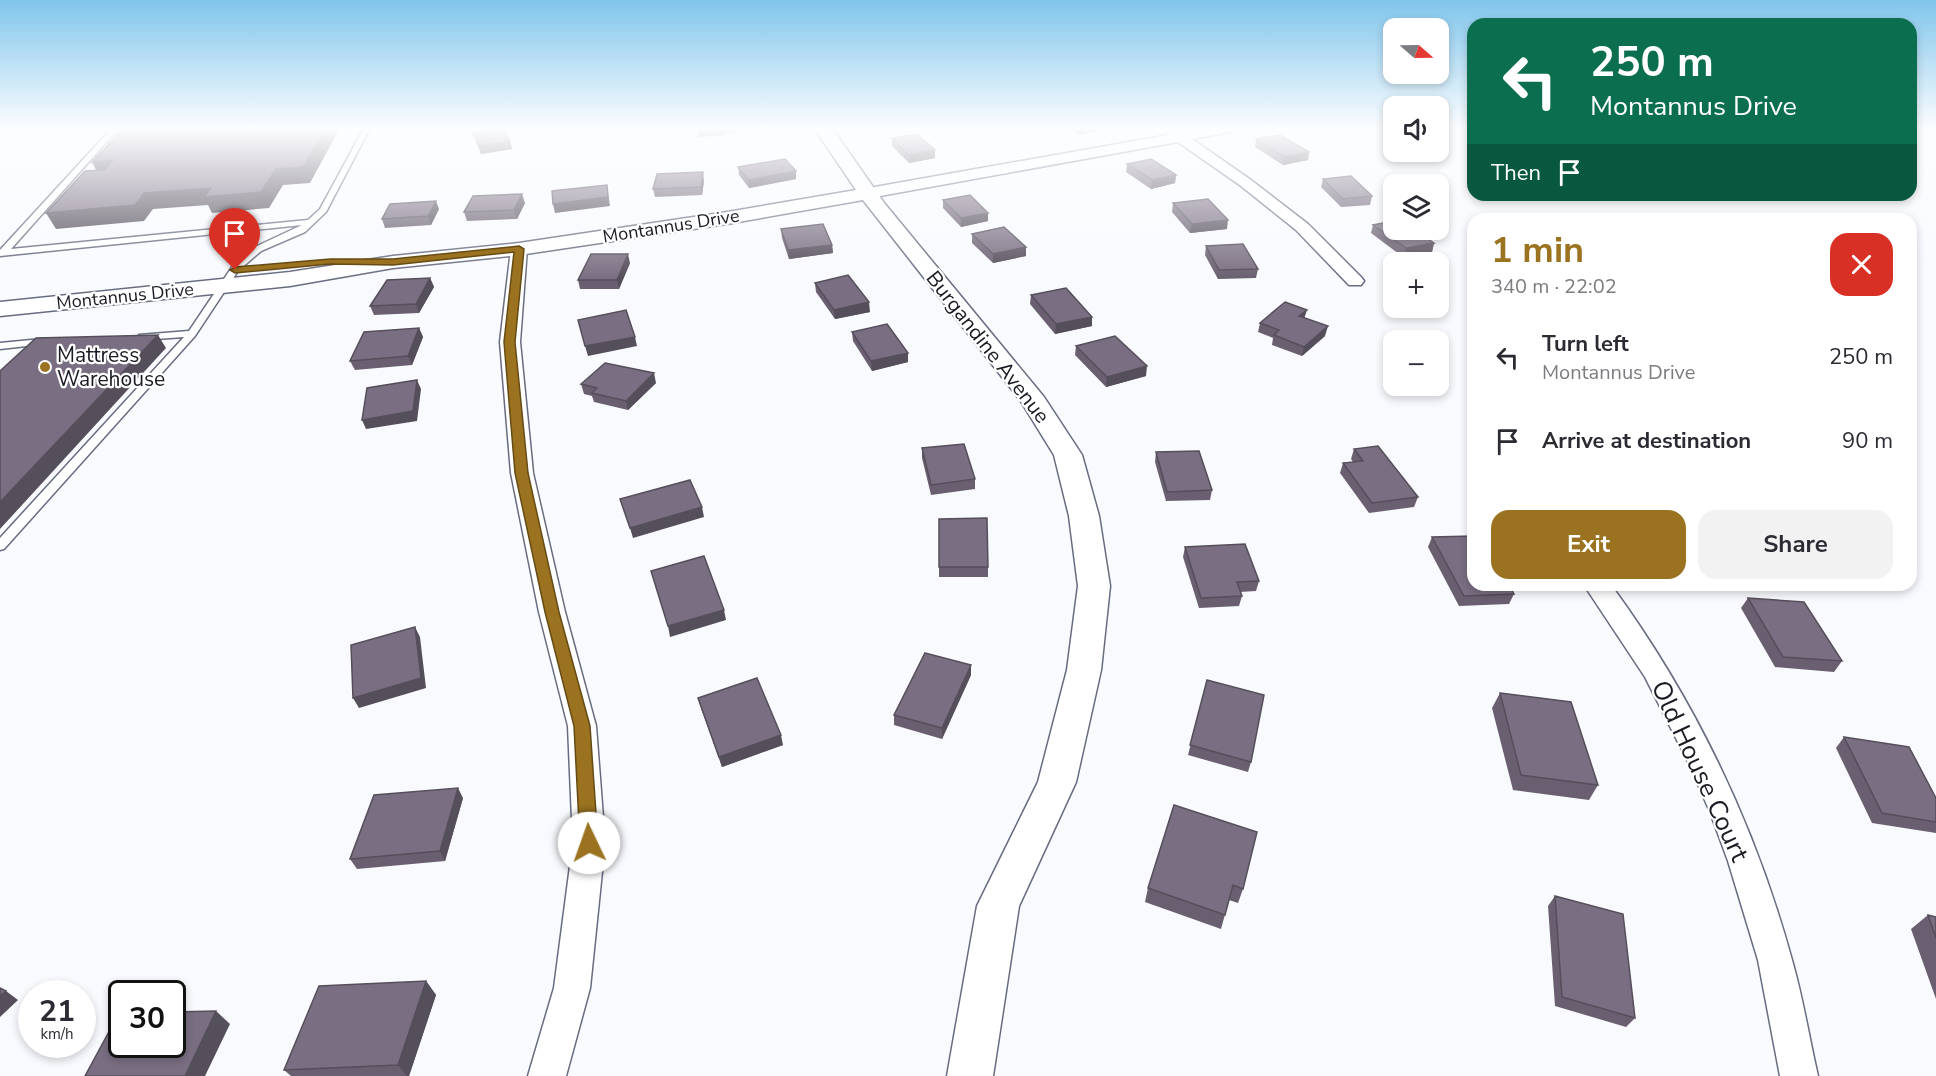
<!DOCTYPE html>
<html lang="en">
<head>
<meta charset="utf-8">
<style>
  :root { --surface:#fff; --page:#f2f2f3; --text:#2b2b33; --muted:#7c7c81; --accent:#9b7320 }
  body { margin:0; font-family:"Nunito Sans",sans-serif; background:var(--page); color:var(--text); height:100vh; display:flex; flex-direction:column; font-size:22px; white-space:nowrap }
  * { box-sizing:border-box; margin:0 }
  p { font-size:20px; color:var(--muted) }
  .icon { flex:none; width:33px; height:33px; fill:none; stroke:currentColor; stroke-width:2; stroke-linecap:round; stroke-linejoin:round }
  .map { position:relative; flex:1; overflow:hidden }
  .side { position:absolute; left:1467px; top:213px; width:450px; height:378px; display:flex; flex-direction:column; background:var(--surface); border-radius:18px; box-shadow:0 3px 9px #0003 }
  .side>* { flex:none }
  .banner { position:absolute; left:1467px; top:18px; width:450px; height:183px; border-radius:18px; box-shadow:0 3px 9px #0003; background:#0b6e4f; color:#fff; overflow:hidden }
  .needle { width:39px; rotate:110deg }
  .buttons { position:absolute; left:1383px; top:18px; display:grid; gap:12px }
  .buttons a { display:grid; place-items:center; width:66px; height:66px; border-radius:12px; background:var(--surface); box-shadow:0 3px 9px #0003; font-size:30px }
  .speed { position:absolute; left:18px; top:980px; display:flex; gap:12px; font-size:30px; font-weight:700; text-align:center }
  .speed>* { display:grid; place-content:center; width:78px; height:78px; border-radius:50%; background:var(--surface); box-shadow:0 3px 9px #0003; line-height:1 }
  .speed small { font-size:15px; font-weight:400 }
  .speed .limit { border:3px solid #111; border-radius:9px; background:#fff; color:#111 }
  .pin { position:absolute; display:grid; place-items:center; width:51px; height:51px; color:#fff; margin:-62px -26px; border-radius:50% 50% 50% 0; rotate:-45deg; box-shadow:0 0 6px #0007 }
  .pin .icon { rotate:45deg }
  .me { position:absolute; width:66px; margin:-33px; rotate:357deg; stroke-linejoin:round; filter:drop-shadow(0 0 4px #0008) }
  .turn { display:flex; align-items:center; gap:21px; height:126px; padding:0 24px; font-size:27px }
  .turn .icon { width:78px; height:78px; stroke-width:2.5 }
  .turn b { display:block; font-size:42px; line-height:51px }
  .then { display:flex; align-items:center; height:57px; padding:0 24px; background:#0003; gap:12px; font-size:22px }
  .round { display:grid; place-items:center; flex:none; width:63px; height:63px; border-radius:18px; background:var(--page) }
  .head { display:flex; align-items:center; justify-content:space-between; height:102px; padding:0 24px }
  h1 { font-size:36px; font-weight:700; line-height:45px; color:var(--accent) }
  .button { display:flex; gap:12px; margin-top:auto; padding:12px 24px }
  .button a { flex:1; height:69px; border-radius:18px; background:var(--accent); color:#fff; font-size:24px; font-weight:700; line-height:69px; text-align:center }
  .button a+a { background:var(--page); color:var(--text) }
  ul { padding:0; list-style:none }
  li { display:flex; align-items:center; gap:18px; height:84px; padding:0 24px }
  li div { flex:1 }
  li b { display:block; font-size:22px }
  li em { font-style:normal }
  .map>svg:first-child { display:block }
</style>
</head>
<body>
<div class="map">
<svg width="1936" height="1076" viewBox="0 0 1936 1076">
  <rect width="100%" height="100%" fill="#f9fafe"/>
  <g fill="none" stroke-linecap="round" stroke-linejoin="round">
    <!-- service casing -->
    <g stroke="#686c81" stroke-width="3">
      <path id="service" d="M112 128H119L11 249 308 220 320 209 364 128H370L326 212 305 232 261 251 238 271 195 336 4 549 0 550V538L184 337 142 340 139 339V335L189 331 232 267 255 247 302 225 0 256V250Z
        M42 339 45 340V344L0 349V343Z"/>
    </g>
    <!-- minor casing -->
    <g stroke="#686c81" stroke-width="3">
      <path id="minor" d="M1174 128 1183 132 1207 128H1237L1230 132 1192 139 1251 180 1308 224 1361 277 1364 281 1361 285H1349L1296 230 1241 186 1178 142 869 198 861 193 869 188 1168 135 1166 132 1168 129Z
        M519 244 527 249 520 342 533 473 565 612 596 726 605 843 590 988 566 1076H528L554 988 573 843 568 726 539 612 511 473 500 342 511 249Z
        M1584 585H1611C1694 698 1755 825 1792 960 1803 998 1809 1037 1818 1076H1780L1758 960 1728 861 1710 812 1689 764 1645 677Z"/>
    </g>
    <!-- tertiary casing -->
    <g stroke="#686c81" stroke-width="3">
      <path id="tertiary" d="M814 128H832L885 204 1044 397 1082 455 1099 516 1110 586 1101 670 1076 782 1019 906 993 1076H947L977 906 1038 782 1067 670 1078 586 1069 516 1054 455 1020 400 863 200 727 224 519 255 393 268 290 286 0 316V302L290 272 393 256 519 243 727 212 856 190Z"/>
    </g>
    <!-- service -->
    <use href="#service" fill="#fff" fill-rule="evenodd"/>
    <!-- minor -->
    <use href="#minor" fill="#fff" fill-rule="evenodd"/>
    <!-- tertiary -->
    <use href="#tertiary" fill="#fff" fill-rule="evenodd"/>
  </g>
  <!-- wall -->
  <path fill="#695f70" d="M698 128H739V132L725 133V135L699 137Z
    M1069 128H1104V130L1079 135Z
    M473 133 510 141 512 149 481 154Z
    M892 138 935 150V158L909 163 892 146Z
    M1256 139 1308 160 1283 165 1255 147Z
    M1127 164 1176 175 1175 183 1151 189 1126 172Z
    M738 167 796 179 749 188 739 175Z
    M1323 179 1372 196 1370 205 1341 207 1321 187Z
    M704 181 702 195 655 197 653 189Z
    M943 200 988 213V221L961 227 943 208Z
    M525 203 517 219 467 221 464 212Z
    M1173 203 1227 229 1190 233 1172 212Z
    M439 209 431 225 385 228 382 219Z
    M1373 225 1434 243 1432 252 1403 257 1371 233Z
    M781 229 832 245 833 253 789 259 782 238Z
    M972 234 1026 247V256L993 263 972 243Z
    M1206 246 1258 269 1256 278 1218 279 1205 255Z
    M630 263 619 289H580L578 280Z
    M430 278 434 287 419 313 374 315 370 306Z
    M815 283 870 312 835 319 816 292Z
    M1031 295 1092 326 1055 334 1030 304Z
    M1305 318 1325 336 1302 356 1272 345 1273 338 1258 332 1260 323Z
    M419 328 423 337 412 365 355 370 350 361Z
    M852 332 908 353V362L872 371 853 341Z
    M1076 346 1146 376 1106 387 1075 355Z
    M656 383 628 410 594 402 592 396 584 394 581 384Z
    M922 448 975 479V489L931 495 922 458Z
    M1354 449 1418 497 1414 507 1369 513 1340 473 1343 463 1353 462 1351 459Z
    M1156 452 1212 490 1210 500 1166 501 1155 462Z
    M1432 537 1514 594 1509 604 1459 606 1428 547Z
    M1185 547 1259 581 1256 591 1240 592 1242 596 1239 606 1199 608 1183 557Z
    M939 567H988V577H939Z
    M1748 598 1842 661 1834 672 1775 667 1741 608Z
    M971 675 942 739 894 725V715Z
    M1207 680 1251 762 1248 772 1188 755Z
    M1500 693 1598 785 1589 800 1513 790 1492 708Z
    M698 698 783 745 722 767 701 708Z
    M1844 737 1936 798V833L1872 823 1836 748Z
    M463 798 445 861 357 869 350 859Z
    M1174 805 1243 889 1238 903 1229 900 1221 929 1145 902 1148 888Z
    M1555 896 1635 1018 1626 1027 1555 1006 1548 906Z
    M1928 915 1936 917V999L1911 929Z
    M426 981 436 995 409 1076H291L284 1070Z"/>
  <!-- shaded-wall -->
  <path fill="#554e5b" d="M326 128H340L310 183 283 185 269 208 212 213 208 205 153 209 144 221 56 229 46 213 144 193Z
    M1079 128H1104V130L1079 135Z
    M510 141 512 149 481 154 479 146Z
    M935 150V158L909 163 908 155Z
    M1309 152 1308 160 1283 165 1285 157Z
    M113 160 100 178 92 162Z
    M796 171V179L749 188 748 180Z
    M703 172 704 181 702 195 701 187Z
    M1176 175 1175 183 1151 189 1152 180Z
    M607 185 610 206 555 213 553 204Z
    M522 194 525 203 517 219 514 210Z
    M436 201 439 209 431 225 428 216Z
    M988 213V221L961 227V218Z
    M1228 220 1227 229 1190 233 1192 224Z
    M1434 243 1432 252 1403 257 1406 248Z
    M832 245 833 253 789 259 788 250Z
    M1026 247V256L993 263V254Z
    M628 254 630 263 619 289 617 280Z
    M430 278 434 287 419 313 416 304Z
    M869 302 870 312 835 319 834 310Z
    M1307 310 1304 319 1299 316Z
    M1092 317V326L1055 334 1056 324Z
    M1328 326 1325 336 1302 356 1304 347Z
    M419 328 423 337 412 365 408 356Z
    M158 335 166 348 0 529V502Z
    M635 337 637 346 588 356 585 346Z
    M908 353V362L872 371 871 361Z
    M1147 366 1146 376 1106 387 1107 377Z
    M654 373 656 383 628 410 626 401Z
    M417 380 421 389 417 421 366 429 362 420Z
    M702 507 704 517 633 538 630 528Z
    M724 610 726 620 670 637 668 626Z
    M415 627 420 637 426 688 359 708 353 698Z
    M971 665V675L942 739V728Z
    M781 735 783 745 722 767 719 757Z
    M458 788 463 798 445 861 440 851Z
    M426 981 436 995 409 1076H407L398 1065Z
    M6 991 18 1000 0 1017V996Z
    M216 1011 230 1024 205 1076H185Z"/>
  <!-- building -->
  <path fill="#7a6f82" stroke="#554e5b" stroke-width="1.5" d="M124 128H326L303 167 276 169 261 192 204 197 211 188 144 193 135 205 46 213 85 171 104 170 113 160 92 162Z
    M501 128H503L510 141 479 146 473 133Z
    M917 134 935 150 908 155 892 138Z
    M1280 135 1309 152 1285 157 1256 139Z
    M785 159 796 171 748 180 738 167Z
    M1151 159 1176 175 1152 180 1127 164Z
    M703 172 701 187 653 189 657 174Z
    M1351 176 1372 196 1343 199 1323 179Z
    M607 185 608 197 553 204 552 191Z
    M522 194 514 210 464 212 473 196Z
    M970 195 988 213 961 218 943 200Z
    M1208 199 1228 220 1192 224 1173 203Z
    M436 201 428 216 382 219 390 204Z
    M1394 221V230H1415L1434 243 1406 248 1373 225Z
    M823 224 832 245 788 250 781 229Z
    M1004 227 1026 247 993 254 972 234Z
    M1243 244 1258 269 1219 270 1206 246Z
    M591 254H628L617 280H578Z
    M848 275 869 302 834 310 815 283Z
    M430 278 416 304 370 306 387 280Z
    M1066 288 1092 317 1056 324 1031 295Z
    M1285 302 1307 310 1299 316 1328 326 1304 347 1274 335 1279 330 1260 323Z
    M626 310 635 337 585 346 578 320Z
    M887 324 908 353 871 361 852 332Z
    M419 328 408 356 350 361 364 332Z
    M158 335 0 502V371L36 338Z
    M1115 336 1147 366 1107 377 1076 346Z
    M605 363 654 373 626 401 592 393 597 388 581 384Z
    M417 380 413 411 362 420 367 388Z
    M964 444 975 479 931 485 922 448Z
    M1378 446 1418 497 1372 503 1343 463 1363 461 1354 449Z
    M1199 451 1212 490 1167 492 1156 452Z
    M690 480 702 507 630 528 620 499Z
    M987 518 988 567H939V519Z
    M1473 536V585H1509L1514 594 1464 596 1432 537Z
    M1245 544 1259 581 1237 582 1242 596 1201 598 1185 547Z
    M704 556 724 610 668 626 651 571Z
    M1748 598 1804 602 1842 661 1783 657Z
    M415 627 421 678 353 698 351 645Z
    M925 653 971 665 942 728 894 715Z
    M757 678 781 735 719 757 698 698Z
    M1207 680 1264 695 1251 762 1190 745Z
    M1500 693 1571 702 1598 785 1521 775Z
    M1844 737 1909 747 1936 798V822L1882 813Z
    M458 788 440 851 350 859 374 795Z
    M1174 805 1257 832 1243 889 1233 885 1225 915 1148 888Z
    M1555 896 1623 914 1635 1018 1562 997Z
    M1928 915 1936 917V938Z
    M426 981 398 1065 284 1070 319 986Z
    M0 988 6 991 0 996Z
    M216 1011 185 1076H85L118 1015H122V1044H172V1012Z"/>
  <!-- sky -->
  <linearGradient id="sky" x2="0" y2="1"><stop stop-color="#80c5eb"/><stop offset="0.46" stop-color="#fcfdff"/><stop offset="1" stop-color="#fcfdff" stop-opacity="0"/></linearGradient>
  <rect width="1936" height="279" fill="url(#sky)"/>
  <!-- route -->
  <path fill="#9b7320" stroke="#654b15" stroke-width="1.5" d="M519 246 524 249 515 342 528 473 559 612 590 726 598 843 595 848 589 851 582 848 580 843 574 726 545 612 515 473 504 342 514 252 393 265 330 264 235 273 230 270 235 267 330 259H393Z"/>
  <!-- markers -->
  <circle fill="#9b7320" stroke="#fff" stroke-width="2" cx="45" cy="367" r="6"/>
  <g text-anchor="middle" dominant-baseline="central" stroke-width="4.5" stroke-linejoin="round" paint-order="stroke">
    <!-- far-street labels -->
    <g font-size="18" fill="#1a1b24" stroke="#fff">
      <text transform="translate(671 226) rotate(-9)">Montannus Drive</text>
      <text transform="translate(125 296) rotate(-6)">Montannus Drive</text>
    </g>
    <!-- street labels -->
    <g font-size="21" fill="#1a1b24" stroke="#fff">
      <text transform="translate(988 347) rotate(52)">Burgandine Avenue</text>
    </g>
    <!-- poi labels -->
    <g font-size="21" fill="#1a1b24" stroke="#fff" text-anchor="start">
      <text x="57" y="355">Mattress<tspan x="57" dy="24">Warehouse</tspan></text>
    </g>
    <!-- near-street labels -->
    <g font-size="26" fill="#1a1b24" stroke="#fff">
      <text transform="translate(1700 771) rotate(65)">Old House Court</text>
    </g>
  </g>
</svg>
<div class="buttons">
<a><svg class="needle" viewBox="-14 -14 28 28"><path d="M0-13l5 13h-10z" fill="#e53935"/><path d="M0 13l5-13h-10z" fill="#7c7c81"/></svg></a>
<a><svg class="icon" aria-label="sound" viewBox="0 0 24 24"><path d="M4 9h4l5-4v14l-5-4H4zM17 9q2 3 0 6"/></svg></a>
<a><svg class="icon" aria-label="layers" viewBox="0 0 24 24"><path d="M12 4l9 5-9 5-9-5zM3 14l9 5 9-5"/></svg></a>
<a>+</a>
<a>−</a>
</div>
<div class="speed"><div>21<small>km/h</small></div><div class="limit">30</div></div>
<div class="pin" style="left:235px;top:270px;background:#d93025"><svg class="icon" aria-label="arrive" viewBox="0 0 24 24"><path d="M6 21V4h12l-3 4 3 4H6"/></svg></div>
<svg class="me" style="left:589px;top:843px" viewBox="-20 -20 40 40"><circle r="19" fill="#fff"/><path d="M0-13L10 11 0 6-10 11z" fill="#9b7320"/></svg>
<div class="banner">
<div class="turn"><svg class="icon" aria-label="left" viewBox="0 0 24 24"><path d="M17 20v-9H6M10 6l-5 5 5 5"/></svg><div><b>250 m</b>Montannus Drive</div></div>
<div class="then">Then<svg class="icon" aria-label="arrive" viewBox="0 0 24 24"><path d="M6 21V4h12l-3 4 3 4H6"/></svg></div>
</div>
<section class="side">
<div class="head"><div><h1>1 min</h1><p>340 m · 22:02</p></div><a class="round" style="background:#d93025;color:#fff"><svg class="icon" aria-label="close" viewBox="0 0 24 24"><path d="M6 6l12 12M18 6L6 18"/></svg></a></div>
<ul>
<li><svg class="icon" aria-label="left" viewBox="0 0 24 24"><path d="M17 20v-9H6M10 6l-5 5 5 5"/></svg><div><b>Turn left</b><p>Montannus Drive</p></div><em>250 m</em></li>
<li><svg class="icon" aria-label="arrive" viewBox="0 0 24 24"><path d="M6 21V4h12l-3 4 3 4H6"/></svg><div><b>Arrive at destination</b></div><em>90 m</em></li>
</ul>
<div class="button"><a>Exit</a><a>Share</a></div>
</section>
</div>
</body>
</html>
